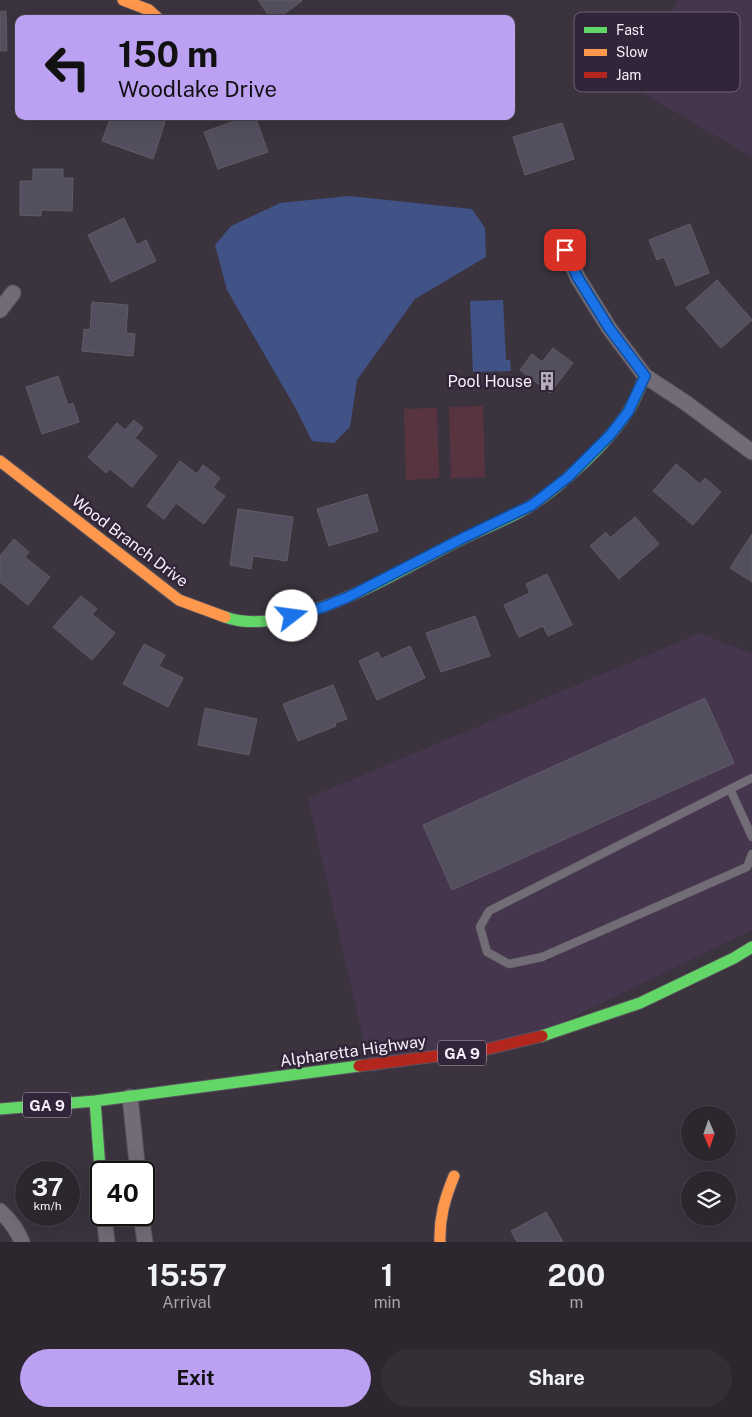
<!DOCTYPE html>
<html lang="en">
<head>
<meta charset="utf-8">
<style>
  :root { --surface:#2c272f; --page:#342f37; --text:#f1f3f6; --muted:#a6a5aa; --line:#48444b; --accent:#bca0f2 }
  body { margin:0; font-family:"Public Sans",sans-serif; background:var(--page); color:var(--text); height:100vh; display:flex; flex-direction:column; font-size:19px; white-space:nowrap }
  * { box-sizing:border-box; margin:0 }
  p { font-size:16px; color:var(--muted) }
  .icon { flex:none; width:28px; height:28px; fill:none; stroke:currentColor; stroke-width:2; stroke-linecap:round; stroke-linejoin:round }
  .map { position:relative; height:1242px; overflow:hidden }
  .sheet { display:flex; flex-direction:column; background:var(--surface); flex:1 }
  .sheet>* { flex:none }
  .top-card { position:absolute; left:15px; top:15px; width:500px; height:105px; border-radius:10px; box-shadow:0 5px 20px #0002,0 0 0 1px var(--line); background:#bca0f2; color:#111; overflow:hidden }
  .needle { width:32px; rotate:178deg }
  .fabs { position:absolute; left:681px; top:1106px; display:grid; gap:10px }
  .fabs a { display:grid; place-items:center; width:55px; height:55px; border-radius:50%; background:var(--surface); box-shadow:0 5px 20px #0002,0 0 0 1px var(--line); font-size:25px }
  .speed { position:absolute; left:15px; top:1161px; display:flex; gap:10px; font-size:25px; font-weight:700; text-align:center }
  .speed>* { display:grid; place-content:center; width:65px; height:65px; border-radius:50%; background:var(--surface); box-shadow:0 5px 20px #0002,0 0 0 1px var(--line); line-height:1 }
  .speed small { font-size:12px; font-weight:400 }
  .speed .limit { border:2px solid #111; border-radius:8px; background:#fff; color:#111 }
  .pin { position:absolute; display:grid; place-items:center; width:42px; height:42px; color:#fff; margin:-21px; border-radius:10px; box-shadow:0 2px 8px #0006 }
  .me { position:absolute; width:55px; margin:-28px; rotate:75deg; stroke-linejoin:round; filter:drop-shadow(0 0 4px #0008) }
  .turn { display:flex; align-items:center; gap:18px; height:105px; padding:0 20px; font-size:22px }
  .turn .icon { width:65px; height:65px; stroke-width:2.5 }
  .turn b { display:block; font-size:35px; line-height:42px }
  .eta { display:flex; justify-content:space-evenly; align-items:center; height:85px; text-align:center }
  .eta b { font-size:30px; font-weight:700; line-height:35px }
  .primary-button { display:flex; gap:10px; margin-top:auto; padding:10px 20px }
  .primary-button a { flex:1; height:58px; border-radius:30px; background:var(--accent); color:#111; font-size:20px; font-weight:700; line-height:58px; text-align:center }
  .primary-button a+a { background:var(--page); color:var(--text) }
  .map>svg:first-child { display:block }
</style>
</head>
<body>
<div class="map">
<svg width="752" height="1242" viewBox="0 0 752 1242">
  <rect width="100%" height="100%" fill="#3b343f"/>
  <!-- built -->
  <path fill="#45354d" d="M677 0H752V157L636 89Z
    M700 633 752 654V930L546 1030 371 1073 308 798Z"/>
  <!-- green -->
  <path fill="#583440" d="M483 406 485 477 451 478 449 407Z
    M437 408 439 478 406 480 404 409Z"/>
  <!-- water -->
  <path fill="#415287" d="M349 196 472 209 485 228 486 257 415 299 357 380 350 427 334 443 312 441 296 409 227 290 215 245 231 226 280 203Z
    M503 300 506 360H510L511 371 473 372 470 301Z"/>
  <!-- building -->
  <path fill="#544f5f" stroke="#5f5c66" d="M258 0H301L302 1 277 19H271Z
    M6 11 7 51H0V12Z
    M111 116H149L165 122 153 159 102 141Z
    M249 116H255L268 152 218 169 204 132Z
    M562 123 574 159 525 175 513 137Z
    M33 169H63V178H73L72 211 41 210V216L20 215V181H33Z
    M124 218 137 245 146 240 156 261 111 282 88 235Z
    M690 224 709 273 676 286 664 257 657 260 649 240Z
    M717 280 752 320 721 348 686 308Z
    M92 302 128 305 126 333 135 334 133 356 82 351 84 329 90 330Z
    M553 348 573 363 550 393 520 370 532 354 542 362Z
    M58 376 68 405 73 403 79 422 42 434 26 387Z
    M134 420 143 428 135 438 157 456 132 487 110 469 106 473 88 457 117 423 125 430Z
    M180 461 197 474 203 465 220 478 213 488 225 496 204 524 176 503 164 519 147 506Z
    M676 464 700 484 705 478 721 492 693 525 653 491Z
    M367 494 378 531 329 546 317 509Z
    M238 509 293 517 287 561 253 556 251 569 230 565Z
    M635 517 659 544 619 579 590 546 606 532 610 538Z
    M752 534V582L730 568Z
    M14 539 29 552 25 557 50 577 28 605 0 582V556Z
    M547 574 572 625 548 636 543 626 519 637 504 605 530 593 526 584Z
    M81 596 97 609 92 614 115 633 92 660 53 627Z
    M475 616 490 656 441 672 426 633Z
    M144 644 165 655 159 666 183 678 168 707 123 684Z
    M410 646 425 678 377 700 359 661 378 652 381 659Z
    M333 685 347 719 335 723 336 726 298 741 283 704Z
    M705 698 734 763 452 890 423 825Z
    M205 708 257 719 249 755 198 745Z
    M546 1212 563 1242H517L511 1231Z"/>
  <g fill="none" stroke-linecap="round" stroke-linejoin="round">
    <!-- lane casing -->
    <g stroke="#59535d" stroke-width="9">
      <path id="lane" d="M752 778 489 911 480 927 487 952 509 964 542 957 747 867 752 854
        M730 789 752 837"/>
    </g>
    <!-- street casing -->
    <g stroke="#59535d" stroke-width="17">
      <path id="street" d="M565 250 578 278 609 328 645 376 686 403 752 452
        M0 310 13 293
        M130 1097 138 1172
        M0 1211C10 1220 17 1229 22 1242
        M104 1215 107 1242
        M141 1215 145 1242"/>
    </g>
    <!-- fast casing -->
    <g stroke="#59535d" stroke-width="13">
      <path id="fast" d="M225 617C288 640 397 572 454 543 479 530 508 520 532 505 544 497 557 487 568 477 589 459 611 437 627 413 635 402 639 388 645 376
        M542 1036 640 1003 734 958 752 947
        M95 1101 101 1182
        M0 1109 95 1101 359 1066"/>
    </g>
    <!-- slow casing -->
    <g stroke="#59535d" stroke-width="13">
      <path id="slow" d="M123 0 149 10 159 19
        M0 461 179 600 225 617
        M440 1242C439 1218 445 1198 454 1176"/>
    </g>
    <!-- jam casing -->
    <g stroke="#59535d" stroke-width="13">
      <path id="jam" d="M359 1066 483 1050 542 1036"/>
    </g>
    <!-- lane -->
    <use href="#lane" stroke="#726c76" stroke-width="8"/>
    <!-- street -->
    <use href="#street" stroke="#726c76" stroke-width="15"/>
    <!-- fast -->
    <use href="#fast" stroke="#63d668" stroke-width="11"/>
    <!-- slow -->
    <use href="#slow" stroke="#ff974d" stroke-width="11"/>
    <!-- jam -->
    <use href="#jam" stroke="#b3261e" stroke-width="11"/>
  </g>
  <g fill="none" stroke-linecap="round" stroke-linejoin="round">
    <!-- route casing -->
    <g stroke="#114b97" stroke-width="12">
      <path id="route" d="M292 616 321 608 348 597 463 538 532 505 568 477 610 435 628 412 645 376 609 328 578 278 565 250"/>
    </g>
    <!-- route -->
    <use href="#route" stroke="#1a73e8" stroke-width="9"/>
  </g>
  <!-- icons -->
  <defs>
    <g id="building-bare" transform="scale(1.5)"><path d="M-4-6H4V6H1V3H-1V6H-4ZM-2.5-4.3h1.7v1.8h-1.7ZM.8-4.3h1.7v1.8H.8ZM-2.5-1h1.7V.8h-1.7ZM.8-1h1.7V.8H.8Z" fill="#b5adb9" stroke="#322539" stroke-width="2.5" paint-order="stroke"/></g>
  </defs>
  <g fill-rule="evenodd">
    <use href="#building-bare" x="547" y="381"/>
  </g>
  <g text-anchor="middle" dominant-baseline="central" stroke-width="5" stroke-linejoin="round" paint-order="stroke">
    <!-- shield labels -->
    <g fill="#322539" stroke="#bcb2c1" stroke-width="1">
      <rect x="438" y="1040.5" width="48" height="25" rx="4"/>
      <rect x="23" y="1092.5" width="48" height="25" rx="4"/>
    </g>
    <g font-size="15" font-weight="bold" fill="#f7eefb">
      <text x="462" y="1053">GA 9</text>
      <text x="47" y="1105">GA 9</text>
    </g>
    <!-- poi labels -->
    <g font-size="16" fill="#f7eefb" stroke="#322539" text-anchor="end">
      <text x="532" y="381">Pool House</text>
    </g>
    <!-- street labels -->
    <g font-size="16" fill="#f7eefb" stroke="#322539">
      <text transform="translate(130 541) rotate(37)">Wood Branch Drive</text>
      <text transform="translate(353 1051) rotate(-8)">Alpharetta Highway</text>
    </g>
  </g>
  <!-- legend -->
  <rect x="574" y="12" width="166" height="80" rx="8" fill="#322539" stroke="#6d6173" stroke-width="1"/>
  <rect x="584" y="27" width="23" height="6" fill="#63d668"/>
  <rect x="584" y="49" width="23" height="7" fill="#ff974d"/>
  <rect x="584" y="72" width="23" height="6" fill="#b3261e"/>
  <g font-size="14" fill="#f7eefb">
    <text x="616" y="35">Fast</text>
    <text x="616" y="57">Slow</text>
    <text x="616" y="80">Jam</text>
  </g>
</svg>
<div class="fabs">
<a><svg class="needle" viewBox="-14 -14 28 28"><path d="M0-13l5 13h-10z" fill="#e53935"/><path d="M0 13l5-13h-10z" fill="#a6a5aa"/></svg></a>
<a><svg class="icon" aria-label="layers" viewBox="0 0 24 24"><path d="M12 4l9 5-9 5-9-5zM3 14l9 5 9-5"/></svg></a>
</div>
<div class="speed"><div>37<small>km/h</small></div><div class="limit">40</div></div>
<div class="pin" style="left:565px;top:250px;background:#d93025"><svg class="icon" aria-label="arrive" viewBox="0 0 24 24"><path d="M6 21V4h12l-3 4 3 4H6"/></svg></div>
<svg class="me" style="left:292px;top:616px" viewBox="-20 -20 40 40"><circle r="19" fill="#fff"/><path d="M0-13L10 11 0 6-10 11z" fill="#1a73e8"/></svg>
<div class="top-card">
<div class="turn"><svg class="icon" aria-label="left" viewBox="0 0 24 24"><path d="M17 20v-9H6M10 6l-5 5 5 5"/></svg><div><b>150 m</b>Woodlake Drive</div></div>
</div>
</div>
<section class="sheet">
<div class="eta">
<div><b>15:57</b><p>Arrival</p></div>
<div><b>1</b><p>min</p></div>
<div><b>200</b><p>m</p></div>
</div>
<div class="primary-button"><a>Exit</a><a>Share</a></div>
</section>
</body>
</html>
